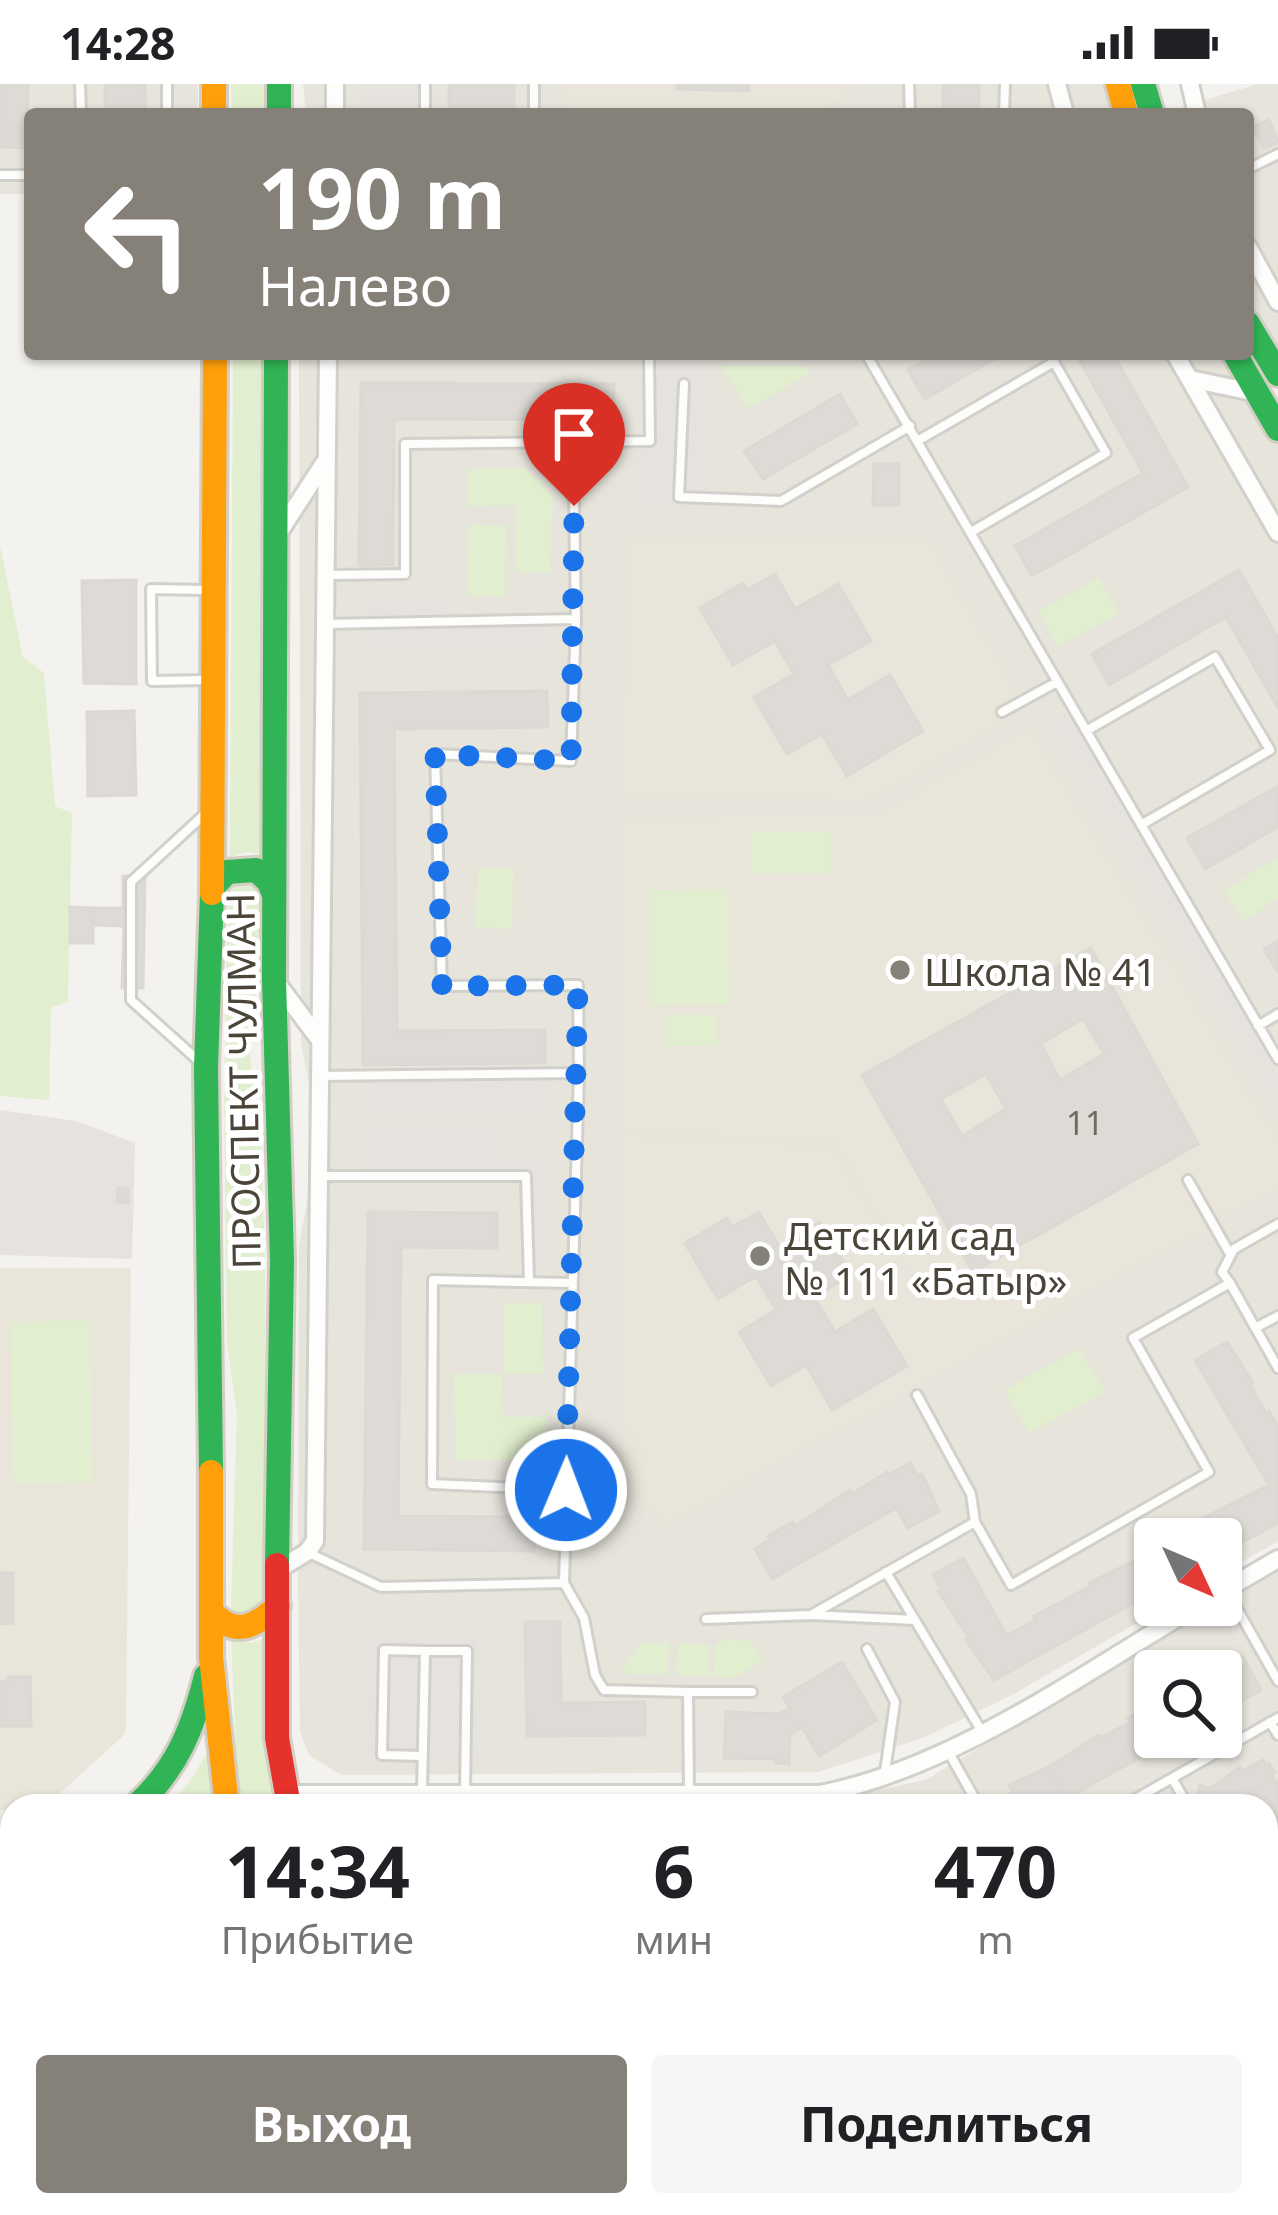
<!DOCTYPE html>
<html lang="ru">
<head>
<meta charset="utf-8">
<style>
  :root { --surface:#fff; --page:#f6f6f6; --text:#202124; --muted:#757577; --accent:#868178 }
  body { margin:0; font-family:"Noto Sans",sans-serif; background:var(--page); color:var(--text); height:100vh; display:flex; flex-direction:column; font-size:45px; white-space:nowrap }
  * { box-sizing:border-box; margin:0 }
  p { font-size:39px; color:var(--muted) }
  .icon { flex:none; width:66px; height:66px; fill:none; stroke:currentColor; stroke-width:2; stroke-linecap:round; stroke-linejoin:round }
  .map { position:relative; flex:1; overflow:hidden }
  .sheet { position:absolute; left:0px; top:1710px; width:1278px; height:423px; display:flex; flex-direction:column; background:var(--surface); border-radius:36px 36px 0 0; box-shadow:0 3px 9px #0004 }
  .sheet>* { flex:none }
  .hud { position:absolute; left:24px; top:24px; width:1230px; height:252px; border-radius:12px; box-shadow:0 3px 9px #0004; background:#868178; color:#fff; overflow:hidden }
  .needle { width:78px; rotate:134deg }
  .buttons { position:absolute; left:1134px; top:1434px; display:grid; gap:24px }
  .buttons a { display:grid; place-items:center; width:108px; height:108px; border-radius:12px; background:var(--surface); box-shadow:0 3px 9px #0004; font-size:60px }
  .pin { position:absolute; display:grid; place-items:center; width:102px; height:102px; color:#fff; margin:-123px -51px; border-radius:50% 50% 50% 0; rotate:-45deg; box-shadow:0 0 12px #0007 }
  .pin .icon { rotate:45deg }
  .me { position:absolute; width:132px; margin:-66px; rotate:1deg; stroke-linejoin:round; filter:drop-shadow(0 0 9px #0008) }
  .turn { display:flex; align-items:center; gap:42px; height:252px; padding:0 36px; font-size:54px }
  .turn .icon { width:156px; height:156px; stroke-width:2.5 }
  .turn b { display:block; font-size:84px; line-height:102px }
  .eta { display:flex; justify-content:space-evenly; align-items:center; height:204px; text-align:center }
  .eta b { font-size:72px; font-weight:700; line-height:84px }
  .action { display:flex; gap:24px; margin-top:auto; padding:24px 36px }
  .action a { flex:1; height:138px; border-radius:12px; background:var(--accent); color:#fff; font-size:48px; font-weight:700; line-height:138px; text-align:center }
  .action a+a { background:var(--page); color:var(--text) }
  .status { display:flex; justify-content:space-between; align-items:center; height:84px; padding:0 60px; background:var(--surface); direction:ltr }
  .status svg { height:33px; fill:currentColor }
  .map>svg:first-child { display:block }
</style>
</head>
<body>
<div class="status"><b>14:28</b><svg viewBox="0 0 49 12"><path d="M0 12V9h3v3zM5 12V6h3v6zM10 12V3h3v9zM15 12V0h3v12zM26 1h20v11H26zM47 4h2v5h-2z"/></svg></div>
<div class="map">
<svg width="1278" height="2131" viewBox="0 0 1278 2131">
  <rect width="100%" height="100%" fill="#f4f2ee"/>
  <!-- residential -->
  <path fill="#e7e4dc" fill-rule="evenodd" d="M0 0H198V30H30V110H0Z
    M303 0H1112L1121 30H306Z
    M1258 0H1278V293L1248 240V30H1159Z
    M299 270H1234L1278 347V1457L1221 1490V1455H1155V1521H1168L1014 1610 923 1654 818 1688 341 1691 309 1671 300 1648 298 1497 299 1161 308 1112 309 1001 301 958Z
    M1278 1487V2131H491L485 2121H1266V1722H412L810 1720 925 1696ZM1155 1587H1221V1653H1155Z
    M0 1903 12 1907V2121H318L327 2131H0Z"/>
  <!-- commercial -->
  <path fill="#f3ebdf" d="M518 2121H1061L1056 2131H523Z"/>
  <!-- industrial -->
  <path fill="#e6e2de" d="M0 1026 76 1037 135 1059 132 1175 0 1171Z"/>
  <!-- education -->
  <path fill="#eae5da" d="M567 0H855L822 30H567Z
    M626 453 928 454 1018 610 993 625 1001 641 869 716 623 715Z
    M1030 643 1278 1055V1105L663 1443 624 1392V1051L832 1063 923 1213 834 1058 623 1047V733L873 731Z
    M0 1184H131L126 1645 123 1652 46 1722H12V1726H0Z
    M1278 1813V2006L1266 2011V1821Z"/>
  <!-- green -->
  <path fill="#e1eecf" d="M231 0H269V30H232Z
    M233 270H267L264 776C255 763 242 768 230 774Z
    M720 282H807L809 290 748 324Z
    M525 384 553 410 550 489 516 487 517 421 468 422V385Z
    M469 441 506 442 505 512H468Z
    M0 462 23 573 44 589 55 722 72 729 68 918 51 924 49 1016 0 1012Z
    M1099 494 1119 529 1058 563 1038 528Z
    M752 747 831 748V789H751Z
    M1278 774V815L1242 837 1224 806Z
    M478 784 514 785 512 845 476 843Z
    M252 795 262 805 250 974 261 1057 265 1175V1518L257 1527 236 1531 231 1524 237 1330 227 1258 224 1016 228 808 236 797Z
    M728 805 729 920 650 921 649 806Z
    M665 931H717V962H665Z
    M503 1219H542L543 1290H503Z
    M89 1236 93 1398 14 1400 10 1238Z
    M1080 1264 1105 1308 1029 1350 1005 1306Z
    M454 1290H502L503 1333H546V1375L455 1376Z
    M231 1552 251 1559 271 1553 266 1636 276 1722H238Z
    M723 1555 750 1557 763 1576C747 1585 731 1602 714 1590L715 1562Z
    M641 1559H669L668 1591 620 1589Z
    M678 1559 709 1561 710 1592 677 1591Z
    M207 1669 216 1722H167L189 1699Z
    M0 1804 12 1809V1877L0 1873Z
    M1278 1836V1961L1266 1940V1843Z"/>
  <!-- parking -->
  <path fill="#e6e3df" d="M360 0H441V30H361Z
    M658 273H710L709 425H629V363L657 362Z
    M362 514H447L448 530H544V565H361Z
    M1065 629 1278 991V1024L1051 638Z
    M366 996 549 997V1029L366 1028Z
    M497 1042 500 1074 551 1072 550 1182 535 1183 531 1089 365 1087 363 1044Z
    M781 1543 912 1549V1557L780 1551Z
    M362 1550 477 1553 479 1676 359 1677Z
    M698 1629H713V1687H698Z
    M541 2121H701L706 2131H547Z"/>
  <!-- building -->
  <path fill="#dedbd6" stroke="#dcd9d4" stroke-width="3" fill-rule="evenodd" d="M0 0H28L27 64 0 63Z
    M105 0H145L146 30H105Z
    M449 0H514V29H449Z
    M677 0H749V7L677 5Z
    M943 0H979V30H943Z
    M1269 36 1278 58 1264 65 1253 43Z
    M936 270H1003L925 315 908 286Z
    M1076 270H1113L1188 403 1032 492 1015 462 1143 389Z
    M361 299 614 300 613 336 394 335 393 481H359Z
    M840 310 857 340 763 395 744 367Z
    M874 380H899V421H873Z
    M1239 486 1278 554V624L1226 533 1109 601 1092 570Z
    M775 490 795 525 838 500 871 557 828 581 848 616 890 591 923 647 847 692 822 650 787 670 754 613 794 590 775 557 733 581 700 524 743 499 747 506Z
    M136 496V600L84 599 82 497Z
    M547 607 548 643 394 645 397 947 545 946V979L363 981 360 609Z
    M134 627 136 711 88 712 87 628Z
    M1278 702V743L1205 785 1187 754Z
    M123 792H145L143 904H122L124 842 93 841V824H123Z
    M70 823 93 824V859H70Z
    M1278 857V888L1264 865Z
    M1091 864 1198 1060 973 1188 862 991ZM1083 934 1104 970 1060 996 1041 960ZM986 990 1006 1025 962 1052 941 1015Z
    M118 1104 128 1105V1119L117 1118Z
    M368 1128 497 1129V1164L401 1163 398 1432 535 1433 534 1467 364 1465Z
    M759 1128 779 1162 820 1138 851 1191 814 1213 835 1248 873 1225 907 1282 832 1326 806 1281 771 1302 739 1248 776 1226 756 1192 718 1215 685 1159 727 1134 732 1143Z
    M1227 1258 1253 1299 1250 1301 1266 1329 1269 1327 1278 1343V1439L1221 1470V1455H1176L1204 1439 1201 1435 1269 1401 1195 1276Z
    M910 1379 918 1392 922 1390 939 1427 908 1444 896 1424 772 1495 755 1465 770 1456 768 1452 793 1438 795 1442 850 1406 852 1410 887 1388 889 1391Z
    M1155 1461V1507L994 1596 966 1556 969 1554 938 1507 941 1505 933 1491 963 1474 1007 1552 1036 1535 1034 1532 1091 1502 1089 1499 1148 1470 1147 1466Z
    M0 1489H13V1539L0 1540Z
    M525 1538H560L561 1619 645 1618V1651L527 1652Z
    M1243 1573 1261 1606 1221 1628V1587H1213Z
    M842 1578 877 1636 819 1672 802 1643 790 1651 789 1680 776 1679V1675L724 1674 726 1628 779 1630 790 1624 783 1613Z
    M8 1593H30L31 1642H0V1597H8Z
    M1155 1620V1653H1177L1065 1715 1047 1684 1099 1651 1101 1654 1130 1638 1128 1634Z
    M1263 1676 1266 1681 1269 1679 1275 1689 1271 1691 1275 1699 1278 1697V1755L1266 1762V1722H1210L1197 1716 1200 1701 1211 1704 1240 1683 1242 1687Z
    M1047 1684 1069 1722H1004L1000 1716 1013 1708 1009 1701Z
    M0 2076H12V2112H0Z
    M147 2121H190L196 2131H153Z
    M654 2121H694L700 2131H660Z
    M737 2121H887L869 2131H743Z"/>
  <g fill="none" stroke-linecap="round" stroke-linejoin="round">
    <!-- lane casing -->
    <g stroke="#d2d0cb" stroke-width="14">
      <path id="lane" d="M80 0 81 30
        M167 0V30
        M534 0V30
        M909 0 910 30
        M425 30V0
        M1004 30 1005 0
        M1248 85 1278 70
        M0 91H30
        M866 270 1278 975
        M684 300 679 413 781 417 910 342
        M919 356 1054 278 1106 369 973 447
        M328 491 405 490V360L650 357 649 270
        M325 540 576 535
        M206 596 152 597 151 505 206 506
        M1002 628 1057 598
        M1086 647 1215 573 1270 666 1141 741
        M1258 942 1278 930
        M201 979 131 916V798L207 728
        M321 992 579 989 578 901 442 902 435 670 571 677 576 535 573 357
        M322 1092H526L529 1198
        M1188 1096 1230 1170
        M1230 1199 1222 1188 1234 1165 1278 1140
        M1255 1244 1278 1232
        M917 1311 971 1410 975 1438
        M566 1406 432 1400 433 1196 571 1199
        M309 1469 381 1503 564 1499 579 989
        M886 1488 981 1646
        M564 1499 584 1534 595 1591 604 1606 688 1608 689 1710
        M1226 1505 1278 1597
        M811 1531 975 1438 1011 1501 1209 1388 1133 1254 1230 1199 1278 1284
        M706 1535 811 1531 915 1536
        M867 1565 895 1618 885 1688
        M688 1608H752
        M1270 1638 1278 1651
        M949 1669 979 1722
        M421 1672 382 1671 384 1566 425 1567
        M1172 1694 1188 1722
        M422 1708 425 1567H467L465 1710
        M1123 1722 1278 1634
        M256 2121 262 2131
        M955 2131 976 2121
        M1182 2131 1201 2121"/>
    </g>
    <!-- street casing -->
    <g stroke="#d2d0cb" stroke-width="22">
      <path id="street" d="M335 0V30
        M1057 0 1065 30
        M1190 0 1197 30
        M1248 163 1278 218
        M1175 270 1278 449
        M1190 295 1257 309
        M278 450 326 376
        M274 895 319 955
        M279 1485 307 1468 315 1457 328 270
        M1221 1508 1278 1475
        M287 1710H820C953 1684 1082 1590 1199 1521
        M472 2121 478 2131"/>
    </g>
    <!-- fast casing -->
    <g stroke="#d3cfc5" stroke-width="30">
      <path id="fast" d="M279 0V30
        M1143 0 1152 30
        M1248 240 1278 290
        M276 270 274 895 282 1176 277 1481
        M1235 270 1278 345
        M212 804 227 788 256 786 269 798 274 811
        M211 1388 206 983 212 809
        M136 1722C177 1685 193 1644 206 1592
        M0 1772 12 1769
        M0 1797 12 1801
        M0 1892 12 1896"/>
    </g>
    <!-- slow casing -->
    <g stroke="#d3cfc5" stroke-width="30">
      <path id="slow" d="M214 0V30
        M1118 0 1126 30
        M212 809 215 270
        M211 1388V1573L227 1722
        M211 1527C234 1554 255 1543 278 1522
        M347 2121 358 2131
        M441 2121 447 2131"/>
    </g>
    <!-- jam casing -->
    <g stroke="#d3cfc5" stroke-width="30">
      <path id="jam" d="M277 1481V1654L289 1722"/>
    </g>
    <!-- lane -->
    <use href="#lane" stroke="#fdfdfc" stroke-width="8"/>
    <!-- street -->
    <use href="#street" stroke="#fdfdfc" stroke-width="16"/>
    <!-- fast -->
    <use href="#fast" stroke="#30b455" stroke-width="24"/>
    <!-- slow -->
    <use href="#slow" stroke="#ff9f0a" stroke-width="24"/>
    <!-- jam -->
    <use href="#jam" stroke="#e5322d" stroke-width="24"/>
  </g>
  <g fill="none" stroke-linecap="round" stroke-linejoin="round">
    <!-- route -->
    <path stroke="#1a73e8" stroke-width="21" stroke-dasharray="0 37.8" d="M566 1406 578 901 442 902 435 670 571 677 574 422"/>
  </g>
  <!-- markers -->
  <g fill="#868178" stroke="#fff" stroke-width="4.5">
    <circle cx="900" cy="886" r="12"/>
    <circle cx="760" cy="1172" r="12"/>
  </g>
  <g text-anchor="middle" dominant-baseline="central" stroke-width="10" stroke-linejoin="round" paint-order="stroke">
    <!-- number labels -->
    <g font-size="33" fill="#706a61">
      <text x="1085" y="1038">11</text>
    </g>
    <!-- poi labels -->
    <g font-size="39" fill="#4b4439" stroke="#fff" text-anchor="start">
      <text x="924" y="886">Школа № 41</text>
      <text x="784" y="1150">Детский сад<tspan x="784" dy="45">№ 111 «Батыр»</tspan></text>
    </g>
    <!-- street labels -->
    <g font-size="39" fill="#4b4439" stroke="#fff">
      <text transform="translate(242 997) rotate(-91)">ПРОСПЕКТ ЧУЛМАН</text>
    </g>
  </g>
</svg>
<div class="buttons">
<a><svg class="needle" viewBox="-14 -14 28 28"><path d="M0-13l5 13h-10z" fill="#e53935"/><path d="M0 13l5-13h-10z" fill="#757577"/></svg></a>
<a><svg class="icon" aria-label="search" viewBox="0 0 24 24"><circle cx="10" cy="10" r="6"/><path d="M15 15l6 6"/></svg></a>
</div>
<div class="pin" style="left:574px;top:422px;background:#d93025"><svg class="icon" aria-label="arrive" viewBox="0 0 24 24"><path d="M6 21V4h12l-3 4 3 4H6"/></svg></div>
<svg class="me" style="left:566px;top:1406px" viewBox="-20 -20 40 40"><circle r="17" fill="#1a73e8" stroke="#fff" stroke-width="3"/><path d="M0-11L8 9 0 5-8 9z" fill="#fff"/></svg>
<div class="hud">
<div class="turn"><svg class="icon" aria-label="left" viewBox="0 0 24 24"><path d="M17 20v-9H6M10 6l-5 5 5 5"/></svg><div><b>190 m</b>Налево</div></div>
</div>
<section class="sheet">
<div class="eta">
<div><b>14:34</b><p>Прибытие</p></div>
<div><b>6</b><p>мин</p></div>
<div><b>470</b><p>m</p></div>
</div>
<div class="action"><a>Выход</a><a>Поделиться</a></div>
</section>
</div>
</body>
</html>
